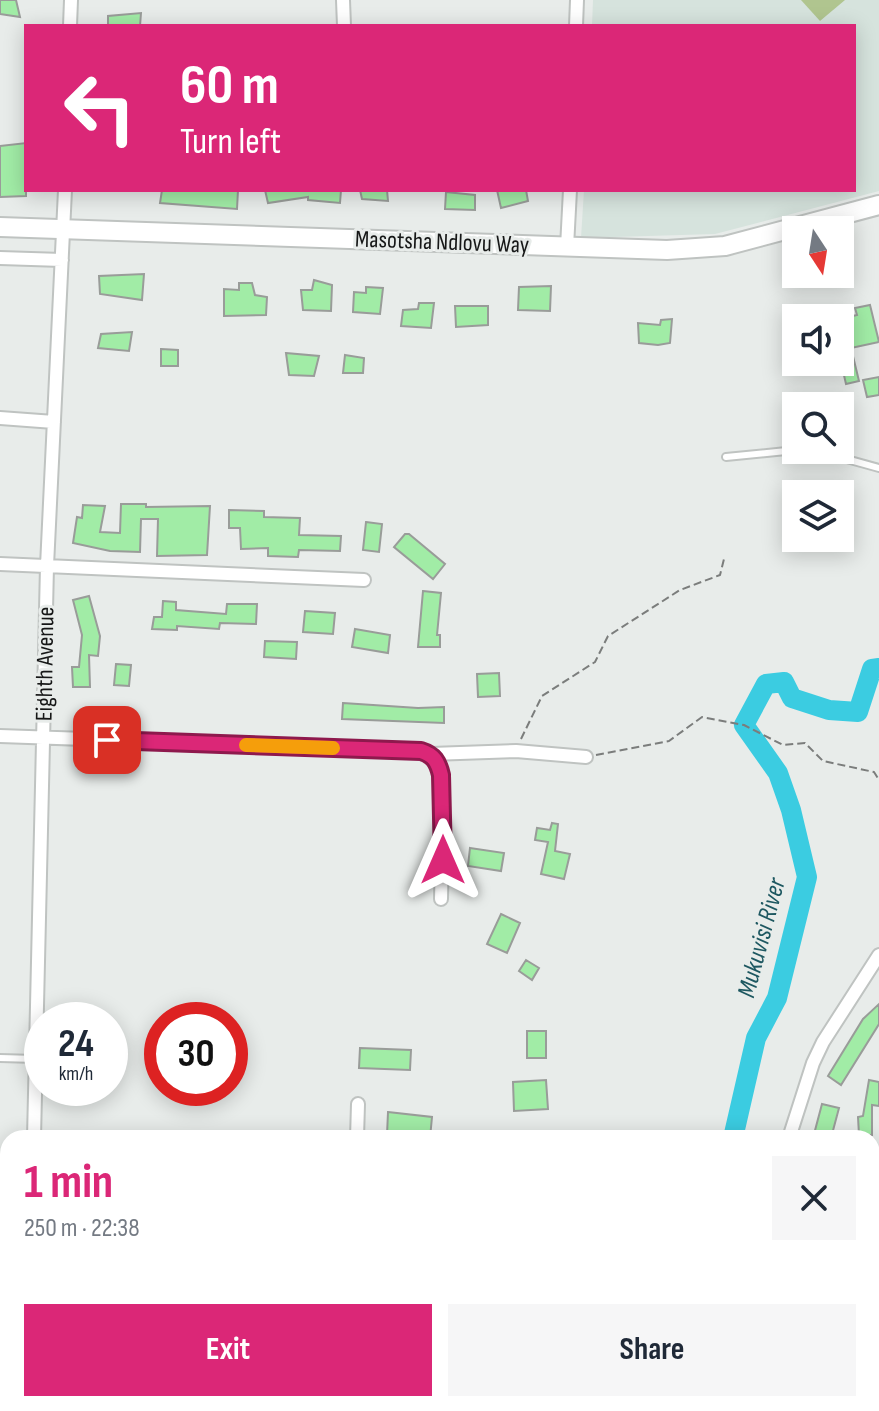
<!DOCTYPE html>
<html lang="en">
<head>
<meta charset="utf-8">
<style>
  :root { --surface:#fff; --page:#f6f6f7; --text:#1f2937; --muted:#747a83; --accent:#db2777 }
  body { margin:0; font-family:"Sofia Sans Condensed",sans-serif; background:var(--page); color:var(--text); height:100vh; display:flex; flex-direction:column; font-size:30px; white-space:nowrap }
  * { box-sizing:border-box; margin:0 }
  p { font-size:26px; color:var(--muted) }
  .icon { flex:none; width:44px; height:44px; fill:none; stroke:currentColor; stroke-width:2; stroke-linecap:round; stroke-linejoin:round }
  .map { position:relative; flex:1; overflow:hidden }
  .sheet { position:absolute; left:0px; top:1130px; width:880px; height:282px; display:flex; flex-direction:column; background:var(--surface); border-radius:24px 24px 0 0; box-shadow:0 4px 20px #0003 }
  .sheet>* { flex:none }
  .top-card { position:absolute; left:24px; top:24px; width:832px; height:168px; border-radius:0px; box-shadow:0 4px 20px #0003; background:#db2777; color:#fff; overflow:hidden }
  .needle { width:52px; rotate:168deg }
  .fabs { position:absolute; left:782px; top:216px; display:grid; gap:16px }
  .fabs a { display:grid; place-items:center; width:72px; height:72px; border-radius:0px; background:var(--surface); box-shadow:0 4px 20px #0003; font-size:40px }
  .speed { position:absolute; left:24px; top:1002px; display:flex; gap:16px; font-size:40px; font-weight:700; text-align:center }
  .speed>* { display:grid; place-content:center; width:104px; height:104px; border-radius:50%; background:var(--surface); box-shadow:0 4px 20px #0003; line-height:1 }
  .speed small { font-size:20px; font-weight:400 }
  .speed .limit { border:12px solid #d22; background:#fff; color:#111 }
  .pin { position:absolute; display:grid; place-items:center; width:68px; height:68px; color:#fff; margin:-34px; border-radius:16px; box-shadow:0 4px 12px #0006 }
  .me { position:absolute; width:88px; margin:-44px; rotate:0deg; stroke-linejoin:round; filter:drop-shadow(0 0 6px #0008) }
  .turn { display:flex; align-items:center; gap:28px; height:168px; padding:0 24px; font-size:36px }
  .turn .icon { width:104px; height:104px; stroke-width:2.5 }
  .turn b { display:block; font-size:56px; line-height:68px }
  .round { display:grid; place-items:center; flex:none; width:84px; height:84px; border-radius:0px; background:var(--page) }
  .overview { display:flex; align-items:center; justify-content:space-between; height:136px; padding:0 24px }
  h1 { font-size:48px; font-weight:700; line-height:60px; color:var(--accent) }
  .primary-button { display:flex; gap:16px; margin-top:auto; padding:16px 24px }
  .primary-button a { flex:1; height:92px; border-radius:0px; background:var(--accent); color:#fff; font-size:32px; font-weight:700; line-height:92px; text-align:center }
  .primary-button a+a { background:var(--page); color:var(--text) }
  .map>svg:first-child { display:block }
</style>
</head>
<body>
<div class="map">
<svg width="879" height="1411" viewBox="0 0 879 1411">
  <rect width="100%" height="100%" fill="#e8ecea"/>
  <!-- built -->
  <path fill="#d6e3dd" d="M593 0H879V191L715 234 581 238 584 190H854V26H592Z"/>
  <!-- green -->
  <path fill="#b0c58f" d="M801 0H845L820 21Z"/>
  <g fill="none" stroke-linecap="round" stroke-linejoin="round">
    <!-- river -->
    <path stroke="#3bcce1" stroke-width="20" d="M733 1138 756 1038 777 998 807 877 791 810 778 773 744 725 766 684 784 682 792 698 829 710 858 712 872 669 879 668
      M387 1411 389 1404"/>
  </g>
  <!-- building -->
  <path fill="#a1eca6" stroke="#999c99" stroke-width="2" d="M0 0H16L20 17 0 14Z
    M141 13 140 26H108V16Z
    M26 143V196L0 197V146Z
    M162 190H238L237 209 160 203Z
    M265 190H341L340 203 308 200V197L268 203Z
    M360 190H387L388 201 362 199Z
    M497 190H526L528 201 501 208Z
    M446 192 475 195V210L445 209Z
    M144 274 142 300 100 294 99 276Z
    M314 280 332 285 331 311 303 310 301 290H312Z
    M239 283H252L255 295 267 297 266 315 224 316V289L239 290Z
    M551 286 550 311 518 310 519 287Z
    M366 287 383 288 380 314 353 312 354 292 366 293Z
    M419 303H434L431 328 401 326 403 310 418 309Z
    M870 305 879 342 851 348 859 381 846 384 840 358V319L857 315 855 308Z
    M455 306H488V325L456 327Z
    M672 319 670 343 658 345 639 343 638 323 660 325 661 320Z
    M132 332 129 351 98 348 101 334Z
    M161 349 178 350V366H161Z
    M286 353 319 356 314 376 289 375Z
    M345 355 364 358 363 373H343Z
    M879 377V395L867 397 863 380Z
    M121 504H146V507L210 506 207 555 157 556 158 519H141L140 552 110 551 73 543 77 517 82 518 83 505 105 506 100 532 120 533Z
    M229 510 264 511V517L300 518 299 535 341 536 340 551 299 550 298 557 268 556V548L241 549 240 528H229Z
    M366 522 382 524 379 552 363 550Z
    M405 534H409L445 564 433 579 394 547Z
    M423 591 441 593 437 635H440V647H418Z
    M89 596 100 636 98 656 89 655 90 687H73L72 667H79L82 635 73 600Z
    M163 601 176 602V610L226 614 227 604H257L256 624 220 623 219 629 177 626V630L152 629 154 617H162Z
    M305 611 335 613 333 634 303 632Z
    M355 629 390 635 388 653 352 647Z
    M265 641 297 642 296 659 264 657Z
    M116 664 131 665 129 686 114 685Z
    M499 673 500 696 478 697 477 674Z
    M343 703 418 708 444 707V723L342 719Z
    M552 823 558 824 555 851 570 854 564 879 541 874 548 842 535 840 537 828 550 830Z
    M470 848 504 853 501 871 468 866Z
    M501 914 520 923 507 953 487 944Z
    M526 960 539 968 532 980 519 971Z
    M879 1004V1024L841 1085 828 1076 863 1019Z
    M527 1031H546V1058H527Z
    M360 1048 411 1050 410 1070 359 1068Z
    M546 1080 548 1109 514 1111 513 1082Z
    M869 1080 879 1082V1106L872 1105V1135H859L858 1117 863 1116Z
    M822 1104 839 1108 831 1138H813Z
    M388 1112 432 1117 430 1138 387 1135Z"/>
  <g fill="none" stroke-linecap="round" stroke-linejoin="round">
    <!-- lane casing -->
    <g stroke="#bfc3c1" stroke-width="10">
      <path id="lane" d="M814 450 879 468
        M726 457 796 450
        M0 1058 36 1059"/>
    </g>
    <!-- street casing -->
    <g stroke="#bfc3c1" stroke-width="16">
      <path id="street" d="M343 0 344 26
        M70 26 71 0
        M576 26 577 0
        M567 247 570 190
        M0 258 62 260
        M0 418 54 422
        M0 564 364 580
        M0 736 421 751 431 754 439 764 441 775 443 812 441 899
        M431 754 516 751 586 757
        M34 1138 47 566 65 190
        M357 1138 358 1104
        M789 1138 813 1063 823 1042 879 955
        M0 1246H8
        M872 1247 879 1223
        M872 1261 879 1265
        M872 1393 879 1399
        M25 1411V1404
        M183 1411V1404
        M631 1411 635 1404
        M774 1411 780 1404"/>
    </g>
    <!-- secondary casing -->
    <g stroke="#bfc3c1" stroke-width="22">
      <path id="secondary" d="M0 227 667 250 725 246 879 205"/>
    </g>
    <!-- path -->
    <path stroke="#7b7d7c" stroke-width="2" stroke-dasharray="8 4" stroke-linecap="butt" d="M521 739 542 696 595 662 608 636 680 590 720 575 724 559
      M596 755 669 741 702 717 744 725 783 745 805 743 823 761 874 772 879 780"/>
    <!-- lane -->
    <use href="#lane" stroke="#fff" stroke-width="6"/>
    <!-- street -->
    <use href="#street" stroke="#fff" stroke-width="12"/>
    <!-- secondary -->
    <use href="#secondary" stroke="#fff" stroke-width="18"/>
  </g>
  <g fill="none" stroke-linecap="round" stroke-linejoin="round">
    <!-- route casing -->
    <g stroke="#8e194d" stroke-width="20">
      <path id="route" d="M107 740 421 751C434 755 438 762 441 775L443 860"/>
    </g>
    <!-- route -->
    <use href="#route" stroke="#db2777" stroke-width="14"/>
    <!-- slow -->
    <path stroke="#f59e0b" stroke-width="14" d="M246 745 333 748"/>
  </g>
  <g text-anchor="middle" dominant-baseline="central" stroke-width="6" stroke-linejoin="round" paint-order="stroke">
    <!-- street labels -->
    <g font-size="24" fill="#161717" stroke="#e8ecea">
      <text transform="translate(442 242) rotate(2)">Masotsha Ndlovu Way</text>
      <text transform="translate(45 664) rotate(-89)">Eighth Avenue</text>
    </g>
    <!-- water labels -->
    <g font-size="26" font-style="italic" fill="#1e5861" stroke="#e8ecea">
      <text transform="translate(762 938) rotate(-75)">Mukuvisi River</text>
    </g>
  </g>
</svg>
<div class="fabs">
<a><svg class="needle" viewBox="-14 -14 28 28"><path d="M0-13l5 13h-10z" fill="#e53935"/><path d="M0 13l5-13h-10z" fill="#747a83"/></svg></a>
<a><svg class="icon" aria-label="sound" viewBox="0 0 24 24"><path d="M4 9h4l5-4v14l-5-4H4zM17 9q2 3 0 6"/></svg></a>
<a><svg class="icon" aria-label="search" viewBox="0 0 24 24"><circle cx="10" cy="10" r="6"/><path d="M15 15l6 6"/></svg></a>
<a><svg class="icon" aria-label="layers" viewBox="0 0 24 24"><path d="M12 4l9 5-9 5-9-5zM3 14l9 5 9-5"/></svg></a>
</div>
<div class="speed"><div>24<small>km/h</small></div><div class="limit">30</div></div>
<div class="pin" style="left:107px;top:740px;background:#d93025"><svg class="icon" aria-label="arrive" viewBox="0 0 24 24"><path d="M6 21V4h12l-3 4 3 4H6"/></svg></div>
<svg class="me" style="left:443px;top:860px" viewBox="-20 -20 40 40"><path d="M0-17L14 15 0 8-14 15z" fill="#db2777" stroke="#fff" stroke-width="4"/></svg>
<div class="top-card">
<div class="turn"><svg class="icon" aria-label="left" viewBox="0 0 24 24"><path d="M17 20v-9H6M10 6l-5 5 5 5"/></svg><div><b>60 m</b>Turn left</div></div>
</div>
<section class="sheet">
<div class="overview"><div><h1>1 min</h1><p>250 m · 22:38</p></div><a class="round"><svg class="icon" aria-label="close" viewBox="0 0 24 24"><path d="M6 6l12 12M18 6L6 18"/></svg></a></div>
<div class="primary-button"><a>Exit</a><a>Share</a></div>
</section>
</div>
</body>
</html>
